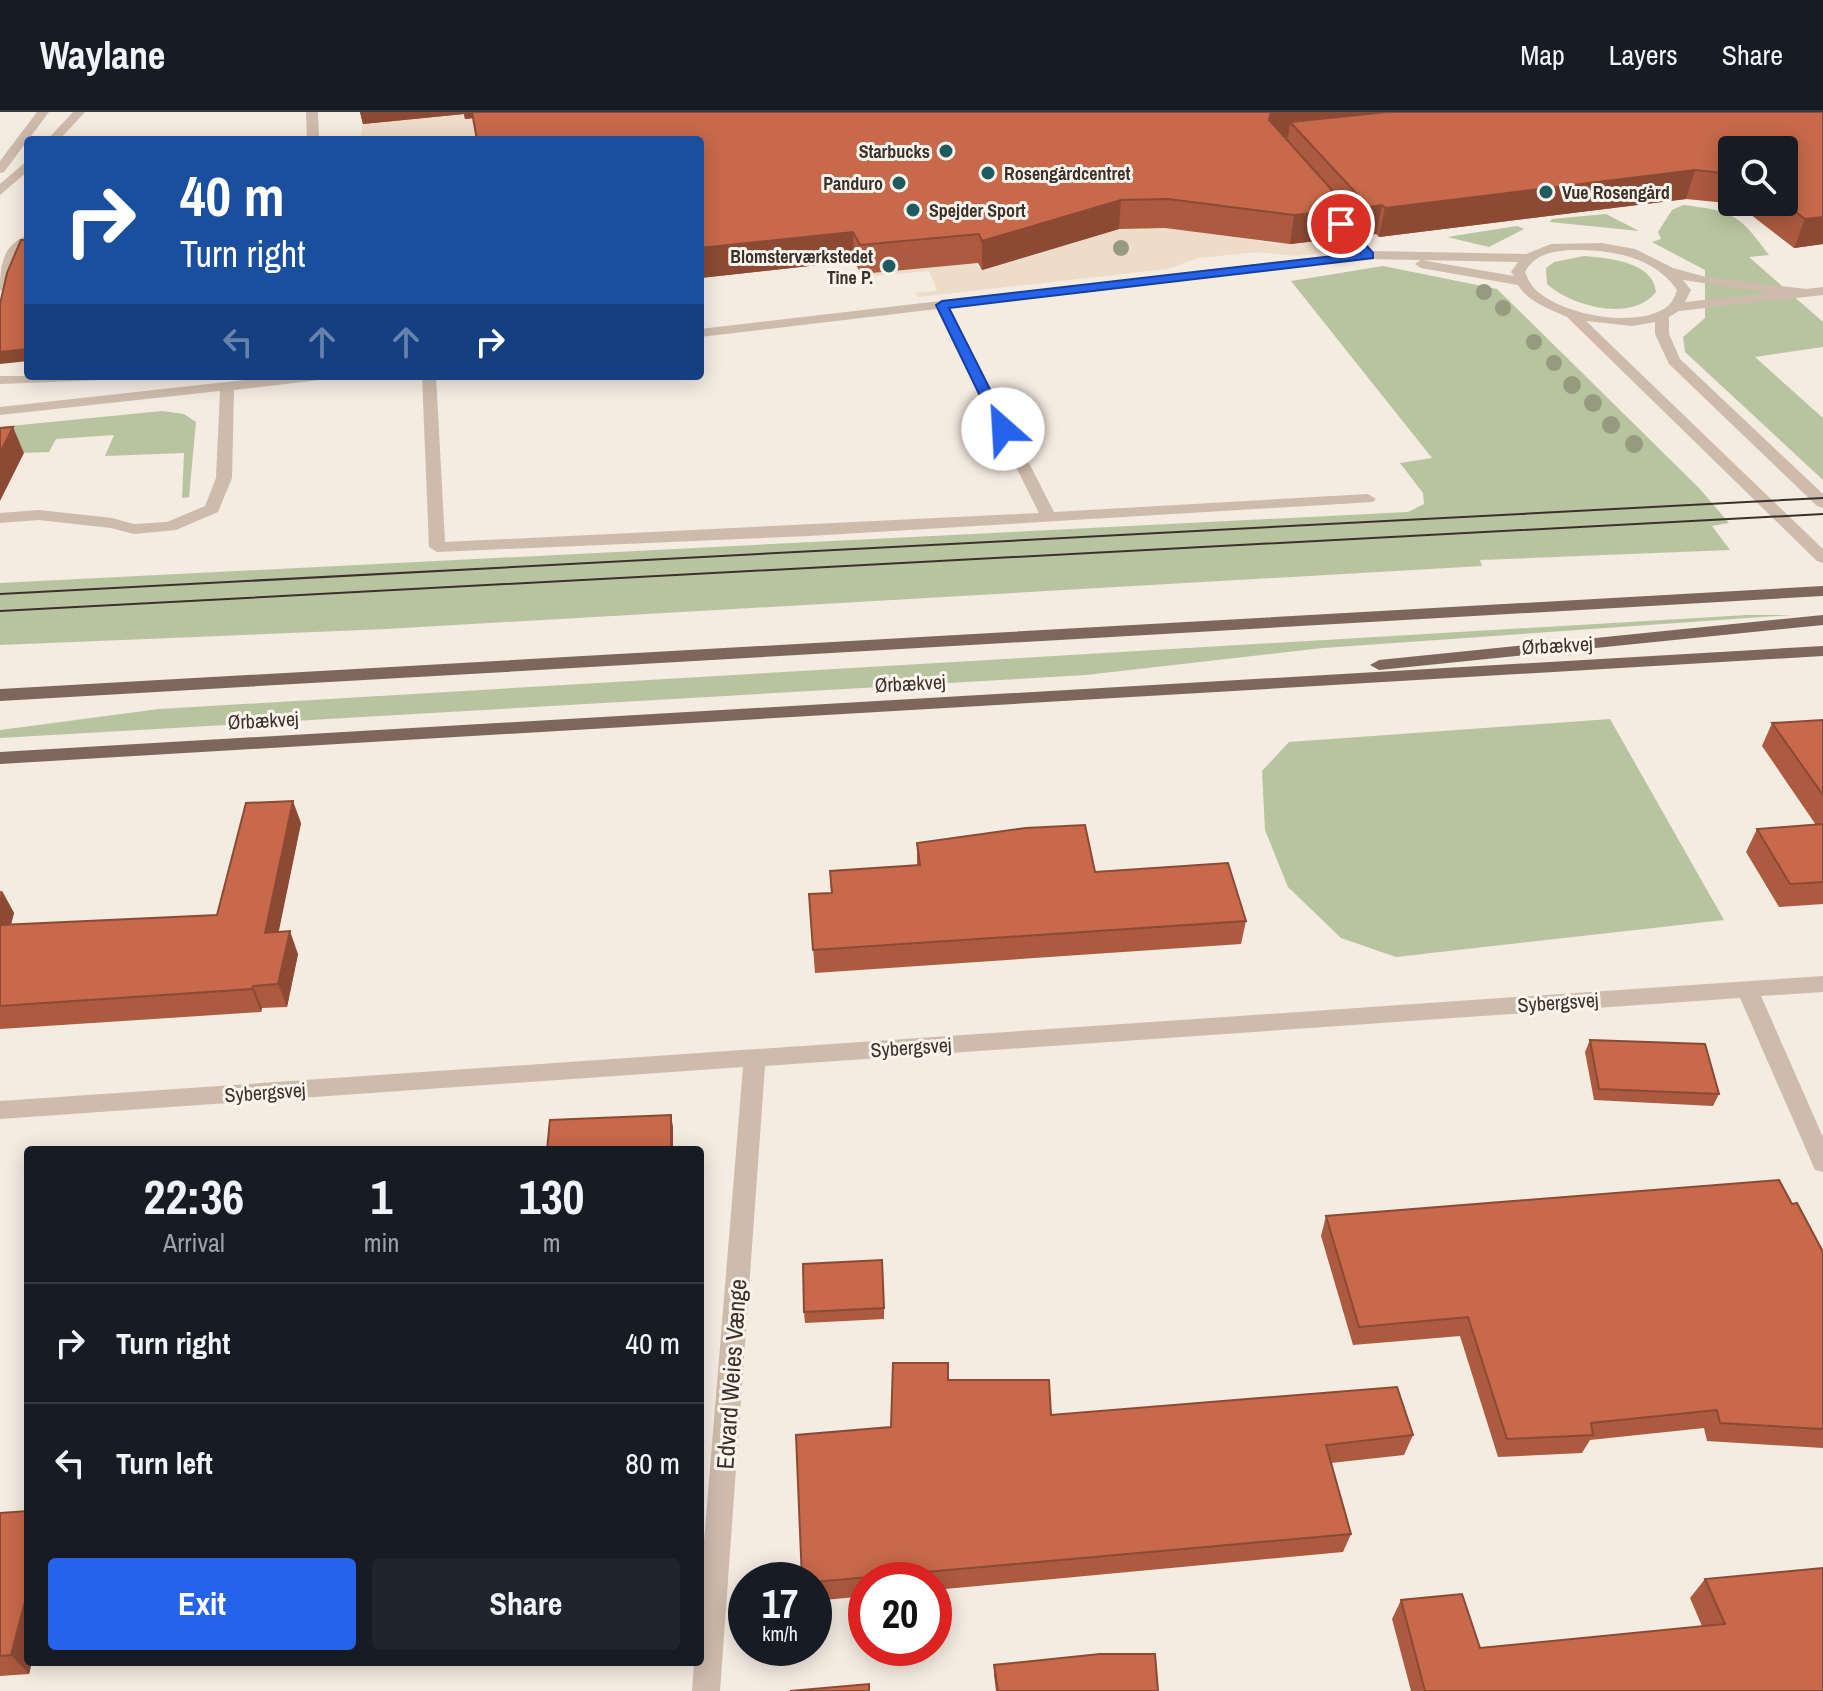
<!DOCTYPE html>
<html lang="en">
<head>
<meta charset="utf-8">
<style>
  :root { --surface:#171b24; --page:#20242c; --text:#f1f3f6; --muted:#9ea1a6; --line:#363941; --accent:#2563eb }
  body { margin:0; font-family:"Archivo Narrow",sans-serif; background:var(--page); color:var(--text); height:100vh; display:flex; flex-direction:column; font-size:30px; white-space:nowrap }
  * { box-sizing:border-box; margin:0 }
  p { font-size:26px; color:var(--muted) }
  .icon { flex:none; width:44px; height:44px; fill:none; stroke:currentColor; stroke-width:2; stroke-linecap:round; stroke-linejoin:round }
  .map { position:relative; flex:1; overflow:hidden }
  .sheet { position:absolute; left:24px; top:1034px; width:680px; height:520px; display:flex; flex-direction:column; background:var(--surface); border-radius:8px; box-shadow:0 4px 20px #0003 }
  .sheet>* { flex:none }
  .banner { position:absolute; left:24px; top:24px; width:680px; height:244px; border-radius:8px; box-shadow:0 4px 20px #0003; background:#1a4fa0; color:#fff; overflow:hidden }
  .buttons { position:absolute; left:1718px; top:24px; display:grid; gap:16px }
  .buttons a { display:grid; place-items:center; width:80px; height:80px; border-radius:8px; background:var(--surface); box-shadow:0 4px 20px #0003; font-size:40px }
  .speed { position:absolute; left:728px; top:1450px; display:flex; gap:16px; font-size:40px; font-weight:700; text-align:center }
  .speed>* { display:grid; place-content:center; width:104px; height:104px; border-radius:50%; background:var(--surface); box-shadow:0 4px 20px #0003; line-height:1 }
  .speed small { font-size:20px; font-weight:400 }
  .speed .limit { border:12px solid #d22; background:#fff; color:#111 }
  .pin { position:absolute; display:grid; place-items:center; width:68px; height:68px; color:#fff; margin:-34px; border:4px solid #fff; border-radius:50%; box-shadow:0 2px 8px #0007 }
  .me { position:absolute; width:88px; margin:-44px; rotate:334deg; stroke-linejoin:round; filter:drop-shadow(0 0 6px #0008) }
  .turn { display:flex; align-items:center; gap:28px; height:168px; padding:0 24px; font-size:36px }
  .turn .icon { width:104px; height:104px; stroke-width:2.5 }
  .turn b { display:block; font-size:56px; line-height:68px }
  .lanes { display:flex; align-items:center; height:76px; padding:0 24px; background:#0003; justify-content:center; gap:40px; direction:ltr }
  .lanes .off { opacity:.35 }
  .eta { display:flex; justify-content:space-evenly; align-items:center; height:136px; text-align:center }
  .eta b { font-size:48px; font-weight:700; line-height:56px }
  .cta { display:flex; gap:16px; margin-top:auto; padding:16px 24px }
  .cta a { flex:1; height:92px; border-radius:8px; background:var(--accent); color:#fff; font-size:32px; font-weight:700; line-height:92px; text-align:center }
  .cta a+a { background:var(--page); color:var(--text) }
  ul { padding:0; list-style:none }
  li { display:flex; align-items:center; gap:24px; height:120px; padding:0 24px; border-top:2px solid var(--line) }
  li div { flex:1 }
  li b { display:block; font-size:30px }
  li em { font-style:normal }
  header { display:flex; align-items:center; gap:48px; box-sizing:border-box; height:112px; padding:0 40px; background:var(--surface); border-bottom:2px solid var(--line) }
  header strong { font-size:38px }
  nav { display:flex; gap:44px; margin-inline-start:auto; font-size:28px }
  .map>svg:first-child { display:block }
</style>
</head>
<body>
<header>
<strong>Waylane</strong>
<nav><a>Map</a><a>Layers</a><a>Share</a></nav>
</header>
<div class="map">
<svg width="1823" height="1579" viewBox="0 0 1823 1579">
  <rect width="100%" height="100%" fill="#f4ebe1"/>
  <!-- green -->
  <path fill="#b8c4a0" d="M1683 93C1733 99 1739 102 1769 143L1749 145 1823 210V235L1755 245 1823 306V368L1685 240 1683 225 1705 206V158L1652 130 1661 127 1658 120 1672 98Z
    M1606 102 1639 119 1550 110 1552 107Z
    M1517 114 1524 117 1489 135 1447 125Z
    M1584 144C1608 146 1654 150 1656 180 1632 211 1571 194 1547 172L1546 156 1554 150Z
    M1383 154 1497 177 1700 377 1729 411 1712 414 1730 438 1480 448 1482 454 386 517 0 533V471L1408 400 1424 392 1423 381 1400 351 1432 346 1291 169Z
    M162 299 184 302 196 310 189 385 182 386 184 341 105 344 114 323 56 327 49 340 21 341 0 351V315Z
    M1747 503H1792L1323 536 1086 563 0 626V618L159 597Z
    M1610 607 1724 808 1396 845 1341 826 1288 775 1265 718 1262 659 1289 630Z"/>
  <!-- plaza -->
  <path fill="#ecdcc8" d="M570 0 578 28H369L368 24H361L363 12 464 2Z
    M1143 115 1189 118 1276 132 1333 127 1345 138 1297 144 1257 140 1198 146 1168 157 918 185 915 181 937 179 929 159 862 165 861 162 912 157 953 136 983 158 1103 118Z"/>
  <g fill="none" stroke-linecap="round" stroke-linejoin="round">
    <!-- minor -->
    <path fill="#cdbbac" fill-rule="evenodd" d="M37 0H49L4 60 0 61V49Z
      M73 0H85L59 28H47Z
      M306 0H318L319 28H307Z
      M28 48V59L0 83V72Z
      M1327 92 1373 139 1526 142 1551 132 1602 131 1635 137 1673 156 1706 165 1806 177 1823 175V183L1679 199 1669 205V222L1680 247 1823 382V396L1817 394 1669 252 1655 222V210L1632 214 1586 209 1823 437V451L1817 449 1567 205C1549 197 1528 190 1518 173L1421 156 1415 152 1421 148 1514 164 1511 160 1518 150 1369 147 950 196 1054 400 1368 382 1376 387 1373 390 809 424 437 440 429 435 422 264H436L445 430 1039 401 937 197 700 225V217L1360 140 1321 96ZM1568 138C1608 137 1653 143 1677 178 1675 183 1673 190 1668 194 1638 218 1559 203 1534 176 1530 172 1527 165 1525 160 1534 143 1549 140 1568 138ZM1683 168 1771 181 1685 190 1691 178Z
      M28 123V133L18 141 7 175 0 179C0 154 2 133 28 123Z
      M0 264H109L102 268 0 272Z
      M280 264H326L319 268 234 278 232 366 218 400 176 418 134 422 111 416 39 408 0 411V401L39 398 112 406 134 412 167 410 205 394 216 366 220 279 0 303V295Z
      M1823 864V880L1761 884 1823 1025V1060L1815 1058 1812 1051 1740 886 765 954 720 1579H692L694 1550H700V1478L743 955 0 1007V989Z"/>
    <!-- major -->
    <path fill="#7d675c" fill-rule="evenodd" d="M1823 474V484L0 589V577Z
      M1823 503V513L1379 558 1370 553 1379 548Z
      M1823 534V544L0 652V640Z"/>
    <!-- tram -->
    <path stroke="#3b302b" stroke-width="2" d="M0 482 1823 386
      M0 499 1823 402"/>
  </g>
  <!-- trees -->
  <g fill="#969b7f">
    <circle cx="1121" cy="136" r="8"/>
    <circle cx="1484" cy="180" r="8"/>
    <circle cx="1503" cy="196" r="8"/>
    <circle cx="1534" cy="230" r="8"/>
    <circle cx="1554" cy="251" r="8"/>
    <circle cx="1572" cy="273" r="9"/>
    <circle cx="1593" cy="291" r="9"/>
    <circle cx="1611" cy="313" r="9"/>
    <circle cx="1634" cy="332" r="9"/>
  </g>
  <!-- wall -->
  <path fill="#ac5a40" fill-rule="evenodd" d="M360 0H1823V132L1794 136 1737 92 1686 87 1379 125 1376 122 1363 123 1347 105 1343 126 1290 132 1165 116 1119 117 982 158 978 151 861 162 854 149 700 166V28L473 6 465 7 464 2 363 12ZM1732 38 1784 90H1732Z
    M1823 608V792L1779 795 1746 740 1757 717 1816 713 1762 634 1772 611Z
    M301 711 278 820 298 842 287 895 262 896 261 900 0 917V779H2L14 801 11 813 217 803Z
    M917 731 1095 760 1246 809 1241 832 815 861 809 782 831 781 830 759 917 753Z
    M1590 928 1719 982 1713 994 1594 988 1585 940Z
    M1792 1092 1823 1140V1336L1707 1329 1704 1316 1590 1328 1582 1341 1498 1345 1460 1224 1353 1233 1321 1124 1326 1104Z
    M884 1196V1207L805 1211 804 1200Z
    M948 1268 1051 1303 1413 1323 1404 1343 1331 1351 1351 1422 1343 1440 934 1478V1468H866V1484L814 1489V1468L891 1315Z
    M0 1401 28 1550H32L29 1562 0 1564Z
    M1705 1467 1823 1579H1411L1392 1507 1401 1488 1480 1536 1702 1514 1690 1486Z
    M994 1553 1158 1579H996L994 1563Z"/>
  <!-- shaded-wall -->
  <path fill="#8c4a34" d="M360 0H473L474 6 465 7 464 2 363 12Z
    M1271 0H1524L1290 10 1288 25 1267 27Z
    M1695 58 1686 87 1379 125 1385 96Z
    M1121 88 1119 117 982 158V129Z
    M1382 93 1376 122 1363 123 1369 95Z
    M1349 97 1343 126 1290 132 1294 103Z
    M1823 105V132L1794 136 1805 107Z
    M853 120 854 149 700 166V136Z
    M28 237V249L0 252V240Z
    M13 315 24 341 0 389V341Z
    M293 689 301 711 274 843 265 821Z
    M2 779 14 801 4 836 0 828V787Z
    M290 819 298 842 287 895 278 872Z
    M253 874 262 896 261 900 252 877Z
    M671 1003 673 1015V1038H671Z
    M28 1478V1550H32L29 1562 11 1543Z"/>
  <!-- building -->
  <path fill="#c8694b" stroke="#8c4a34" stroke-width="2" d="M472 0H1271L1269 8 1349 97 1294 103 1168 87 1121 88 982 129 979 122 860 133 853 120 700 136V28H477Z
    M1387 0H1823V105L1805 107 1783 90H1784V38H1732V62L1695 58 1385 96 1382 93 1369 95 1290 10Z
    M21 128H28V237L0 240V192L7 161Z
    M13 315 0 341V316Z
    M1823 608V683L1772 611Z
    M293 689 265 821 290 819 278 872 253 874 252 877 0 894V813L217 803 246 691Z
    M1823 712V770L1790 772 1757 717Z
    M1085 713 1095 760 1228 751 1246 809 813 838 809 782 832 781 830 759 920 753 917 731 1026 716Z
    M1590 928 1705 932 1719 982 1599 977Z
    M671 1003V1038H547L550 1008Z
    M1779 1068 1792 1092 1797 1091 1823 1140V1317L1720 1311 1717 1298 1591 1311 1593 1323 1507 1327 1468 1205 1359 1215 1326 1104Z
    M882 1148 884 1196 804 1200 803 1152Z
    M893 1251H948V1268H1049L1051 1303 1397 1275 1413 1323 1326 1333 1351 1422 814 1470V1468H802L796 1323 891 1315Z
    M28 1399V1478L11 1543 0 1544V1401Z
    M1823 1456V1579H1425L1401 1488 1462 1482 1480 1536 1725 1512 1705 1467Z
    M1100 1542H1155L1158 1579H998L994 1553Z
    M869 1572V1579H790Z"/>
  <!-- route -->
  <path fill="#2563eb" stroke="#184099" stroke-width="2" d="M1337 109H1345L1373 141V146L949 196 1010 317 1003 321 996 317 936 193 942 189 1360 141 1337 114Z"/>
  <!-- markers -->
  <g fill="#1f5a5e" stroke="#fbf5ee" stroke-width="3">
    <circle cx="946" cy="39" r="8"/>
    <circle cx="988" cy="61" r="8"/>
    <circle cx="899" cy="71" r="8"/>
    <circle cx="1546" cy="80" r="8"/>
    <circle cx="913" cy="98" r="8"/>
    <circle cx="889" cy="154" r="8"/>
  </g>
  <g text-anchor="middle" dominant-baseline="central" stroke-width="6" stroke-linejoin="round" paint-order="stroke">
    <!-- far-poi labels -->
    <g font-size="18" font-weight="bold" fill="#3b302b" stroke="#fbf5ee" text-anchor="end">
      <text x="930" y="39">Starbucks</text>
      <text x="1004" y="61" text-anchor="start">Rosengårdcentret</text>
      <text x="883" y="71">Panduro</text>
      <text x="1562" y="80" text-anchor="start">Vue Rosengård</text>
      <text x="929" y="98" text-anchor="start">Spejder Sport</text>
      <text x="873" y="144">Blomsterværkstedet<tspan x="873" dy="21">Tine P.</tspan></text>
    </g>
    <!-- street labels -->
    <g font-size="20" fill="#3b302b" stroke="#fbf5ee">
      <text transform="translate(1557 533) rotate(-3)">Ørbækvej</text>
      <text transform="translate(910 571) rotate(-3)">Ørbækvej</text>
      <text transform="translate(263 608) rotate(-3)">Ørbækvej</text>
      <text transform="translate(1558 890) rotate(-4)">Sybergsvej</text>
      <text transform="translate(911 935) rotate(-4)">Sybergsvej</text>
      <text transform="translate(265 980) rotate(-4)">Sybergsvej</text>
    </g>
    <!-- near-street labels -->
    <g font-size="24" fill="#3b302b" stroke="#fbf5ee">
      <text transform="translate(731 1262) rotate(-86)">Edvard Weies Vænge</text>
    </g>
  </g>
</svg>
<div class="buttons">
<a><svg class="icon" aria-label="search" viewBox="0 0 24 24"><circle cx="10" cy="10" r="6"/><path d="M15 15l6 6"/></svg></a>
</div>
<div class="speed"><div>17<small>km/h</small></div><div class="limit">20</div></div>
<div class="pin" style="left:1341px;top:112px;background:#d93025"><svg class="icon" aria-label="arrive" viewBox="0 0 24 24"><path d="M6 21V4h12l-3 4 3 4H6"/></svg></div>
<svg class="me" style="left:1003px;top:317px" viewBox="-20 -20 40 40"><circle r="19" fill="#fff"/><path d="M0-13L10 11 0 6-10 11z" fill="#2563eb"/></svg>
<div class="banner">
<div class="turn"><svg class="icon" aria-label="right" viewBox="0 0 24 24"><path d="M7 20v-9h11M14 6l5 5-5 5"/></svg><div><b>40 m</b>Turn right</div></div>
<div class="lanes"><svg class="icon off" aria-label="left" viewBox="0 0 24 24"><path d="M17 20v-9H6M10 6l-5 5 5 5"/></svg><svg class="icon off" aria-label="ahead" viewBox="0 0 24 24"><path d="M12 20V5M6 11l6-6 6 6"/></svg><svg class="icon off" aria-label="ahead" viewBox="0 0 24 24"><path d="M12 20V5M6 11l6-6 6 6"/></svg><svg class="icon" aria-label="right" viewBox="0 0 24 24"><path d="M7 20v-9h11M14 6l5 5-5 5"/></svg></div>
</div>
<section class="sheet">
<div class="eta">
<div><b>22:36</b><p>Arrival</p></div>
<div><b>1</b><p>min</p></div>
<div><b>130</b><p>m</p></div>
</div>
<ul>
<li><svg class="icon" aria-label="right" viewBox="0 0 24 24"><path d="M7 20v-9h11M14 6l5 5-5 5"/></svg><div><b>Turn right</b></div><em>40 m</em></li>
<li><svg class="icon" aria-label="left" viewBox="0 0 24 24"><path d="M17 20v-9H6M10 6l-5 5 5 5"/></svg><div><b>Turn left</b></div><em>80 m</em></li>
</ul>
<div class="cta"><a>Exit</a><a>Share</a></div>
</section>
</div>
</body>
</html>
